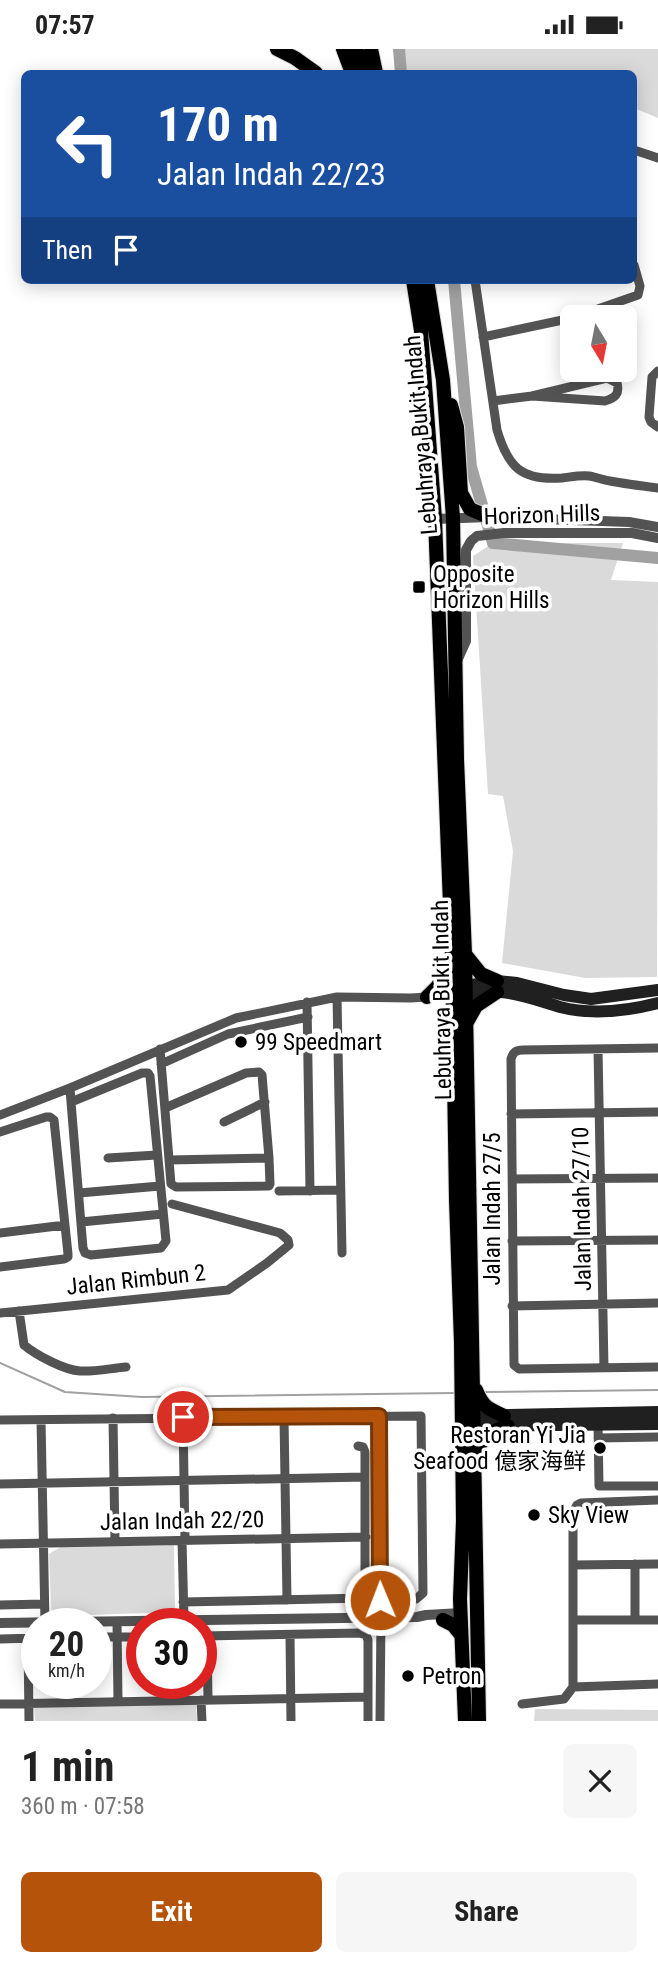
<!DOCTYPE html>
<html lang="en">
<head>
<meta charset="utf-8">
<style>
  :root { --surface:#fff; --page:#f6f6f6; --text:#222; --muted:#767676; --accent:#b45309 }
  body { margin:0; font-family:"Roboto Condensed","Noto Sans SC",sans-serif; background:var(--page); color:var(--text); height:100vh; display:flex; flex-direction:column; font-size:26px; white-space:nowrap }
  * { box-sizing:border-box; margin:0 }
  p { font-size:23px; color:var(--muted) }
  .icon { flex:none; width:38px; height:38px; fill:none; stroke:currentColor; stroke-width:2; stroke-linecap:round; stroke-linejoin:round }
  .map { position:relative; height:1672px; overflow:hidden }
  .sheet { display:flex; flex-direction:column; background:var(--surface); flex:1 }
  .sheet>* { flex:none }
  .hud { position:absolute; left:21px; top:21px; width:616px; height:214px; border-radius:10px; box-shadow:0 4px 18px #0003; background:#1a4fa0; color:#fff; overflow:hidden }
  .needle { width:46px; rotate:170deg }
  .buttons { position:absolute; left:560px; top:256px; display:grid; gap:14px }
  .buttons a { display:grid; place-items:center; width:77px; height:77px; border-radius:10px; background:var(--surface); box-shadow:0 4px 18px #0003; font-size:35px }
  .speed { position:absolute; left:21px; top:1559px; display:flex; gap:14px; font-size:35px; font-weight:700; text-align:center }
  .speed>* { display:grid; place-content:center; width:91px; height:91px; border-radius:50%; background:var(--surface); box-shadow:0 4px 18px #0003; line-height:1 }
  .speed small { font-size:18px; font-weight:400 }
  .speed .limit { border:10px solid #d22; background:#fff; color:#111 }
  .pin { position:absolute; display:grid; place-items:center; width:60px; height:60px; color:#fff; margin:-30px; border:4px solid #fff; border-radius:50%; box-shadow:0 2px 7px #0007 }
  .me { position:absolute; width:77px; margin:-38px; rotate:359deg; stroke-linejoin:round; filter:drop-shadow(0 0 5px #0008) }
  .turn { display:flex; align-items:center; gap:24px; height:147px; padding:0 21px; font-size:32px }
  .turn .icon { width:91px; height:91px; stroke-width:2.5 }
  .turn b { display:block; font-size:49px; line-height:60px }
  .then { display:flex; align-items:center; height:66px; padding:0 21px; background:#0003; gap:14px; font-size:26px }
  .round { display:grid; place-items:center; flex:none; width:74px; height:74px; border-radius:10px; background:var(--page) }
  .summary { display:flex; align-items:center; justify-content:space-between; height:119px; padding:0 21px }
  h1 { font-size:42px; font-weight:700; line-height:52px }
  .button { display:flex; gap:14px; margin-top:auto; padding:14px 21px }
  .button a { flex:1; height:80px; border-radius:10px; background:var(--accent); color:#fff; font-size:28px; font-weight:700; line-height:80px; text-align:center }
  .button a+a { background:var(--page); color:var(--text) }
  .status { display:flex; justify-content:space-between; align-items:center; height:49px; padding:0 35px; background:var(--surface); direction:ltr }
  .status svg { height:19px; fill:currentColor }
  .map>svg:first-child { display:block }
</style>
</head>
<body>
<div class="status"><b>07:57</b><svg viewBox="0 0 49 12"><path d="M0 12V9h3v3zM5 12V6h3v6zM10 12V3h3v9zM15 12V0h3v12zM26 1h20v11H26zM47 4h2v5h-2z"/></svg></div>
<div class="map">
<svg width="658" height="1672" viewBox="0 0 658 1672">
  <rect width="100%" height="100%" fill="#fff"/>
  <!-- green -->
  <path fill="#dadada" d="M398 0H658V69L634 59V24H402Z
    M493 494H623L611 531 658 533 657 928 585 929 502 914 513 802 503 747 488 745 473 507Z
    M174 1496 175 1563 59 1567 51 1560 49 1505 62 1497Z
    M196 1654 197 1672H35L34 1658Z
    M535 1660 658 1661V1672H534Z"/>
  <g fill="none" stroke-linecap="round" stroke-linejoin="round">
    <!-- stream -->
    <path stroke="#a1a1a1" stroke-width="2" d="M0 1314 65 1343 142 1348 454 1344
      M484 1343 658 1341"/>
    <!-- river -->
    <path stroke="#a1a1a1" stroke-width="12" d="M399 0 401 24
      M454 231 471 418 493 494 658 509"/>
    <!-- trunk casing -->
    <g stroke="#dbdbdb" stroke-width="16">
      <path id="trunk" d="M277 0 295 9 316 24
        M343 0 352 24
        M356 0 366 24
        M371 0 376 24
        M413 231 421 282 435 470 452 907 456 1151 461 1294 463 1472 460 1550 465 1672
        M427 231 443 331 453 469 457 710 465 905 479 1672
        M451 356 457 378 461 444 470 460 489 468
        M465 905 481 925 497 932
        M427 948 437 938 452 916
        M467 973 476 957 497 943
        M476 1341C483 1358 487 1359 504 1367
        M477 1404C482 1387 492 1382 508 1377
        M443 1571 453 1576 461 1586"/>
    </g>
    <!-- minor -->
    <path stroke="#535353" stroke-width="9" d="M634 101 658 109
      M475 231 497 381C508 418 521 432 562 429 571 428 580 426 589 427 596 428 603 431 610 432 626 435 642 437 658 439
      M575 268 638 246 640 237 634 216
      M483 288 572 269
      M658 322 652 328 649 368 651 373 658 378
      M493 352 532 347 605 352C615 349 620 345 617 334L607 329 532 347
      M337 948 342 1204
      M307 953 310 1142
      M658 999 523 1001C516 1001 513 1003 511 1010L514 1316 519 1320 658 1318
      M160 1000 171 1135 176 1138 269 1137 270 1135 269 1109
      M598 1000 604 1319
      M161 1015 228 985 308 968
      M70 1039 71 1053 83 1199 85 1204 91 1206 161 1199 166 1192 150 1027 148 1024H142L71 1053
      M165 1059 246 1024 259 1023 262 1026 269 1109 169 1111
      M511 1065 658 1063
      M0 1066 70 1039 236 969 337 948 411 949 441 947 453 948
      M224 1073 265 1053
      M0 1083 46 1068H50L54 1071 68 1205V1208L64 1210 0 1218
      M108 1109 157 1106
      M512 1130 658 1129
      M279 1142 339 1141
      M79 1144 160 1137
      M81 1173 163 1165
      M0 1184 65 1176
      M512 1192 658 1191
      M512 1257 658 1254
      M19 1262 24 1296C36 1306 64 1321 80 1322 95 1323 112 1319 126 1318
      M0 1264 228 1241 267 1214 289 1196 288 1191 280 1184 172 1155
      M379 1367 381 1568 380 1672
      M113 1369 115 1492
      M183 1369 185 1491
      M284 1369 287 1551
      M0 1371 421 1367 423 1544 416 1550 380 1551
      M41 1371 45 1573
      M598 1375 599 1437H658
      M598 1389 658 1388
      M0 1435 365 1428
      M182 1491 184 1571
      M0 1495 366 1488
      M635 1515V1571
      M573 1516 658 1515
      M183 1553 365 1549V1403L363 1398 358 1397
      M0 1556 44 1555
      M573 1571H658
      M117 1573 118 1652
      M290 1586 291 1672
      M201 1587 359 1584 366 1586 368 1591V1672
      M207 1587 208 1651
      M96 1588H142
      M28 1589 29 1672
      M0 1590 37 1589
      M573 1638V1463L577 1456 581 1454 658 1451
      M573 1638 658 1635
      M201 1651 202 1672
      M0 1655 368 1648
      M522 1655 564 1650 573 1638"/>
    <!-- tertiary -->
    <path stroke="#535353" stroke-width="10" d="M435 470 489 468 629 473 658 478
      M457 612 466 592V501L471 492 477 487 504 484H632L658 489
      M0 1574 417 1568 426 1566 461 1564"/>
    <!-- secondary -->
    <path stroke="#202020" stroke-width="12" d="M459 938 497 932 517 934 564 946 591 950 658 941
      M457 948C471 946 487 942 501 943 522 945 540 952 560 958 591 966 627 962 658 954
      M465 1367 658 1363
      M466 1377 658 1375"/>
    <!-- trunk -->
    <use href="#trunk" stroke="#000" stroke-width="14"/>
  </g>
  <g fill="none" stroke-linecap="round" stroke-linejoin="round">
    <!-- route casing -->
    <g stroke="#753606" stroke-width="18">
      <path id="route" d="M183 1368 379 1367 380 1551"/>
    </g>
    <!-- route -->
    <use href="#route" stroke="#b45309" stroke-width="12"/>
  </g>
  <!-- markers -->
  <g fill="#000" stroke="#fff" stroke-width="2.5">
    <rect x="412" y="531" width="14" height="14" rx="3.5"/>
    <circle cx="241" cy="993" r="7"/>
    <circle cx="600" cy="1399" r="7"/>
    <circle cx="534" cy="1466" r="7"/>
    <circle cx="408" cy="1627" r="7"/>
  </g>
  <g text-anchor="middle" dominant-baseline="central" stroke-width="7" stroke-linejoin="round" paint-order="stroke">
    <!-- street labels -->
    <g font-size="23" fill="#000" stroke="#fff">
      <text transform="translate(421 386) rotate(-95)">Lebuhraya Bukit Indah</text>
      <text transform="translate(542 466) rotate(-2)">Horizon Hills</text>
      <text transform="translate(442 951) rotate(-91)">Lebuhraya Bukit Indah</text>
      <text transform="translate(492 1160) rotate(-90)">Jalan Indah 27/5</text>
      <text transform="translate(582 1160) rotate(-91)">Jalan Indah 27/10</text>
      <text transform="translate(136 1231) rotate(-6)">Jalan Rimbun 2</text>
      <text transform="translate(182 1472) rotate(-1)">Jalan Indah 22/20</text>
    </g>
    <!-- poi labels -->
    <g font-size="23" fill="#000" stroke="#fff" text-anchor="start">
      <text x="433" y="525">Opposite<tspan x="433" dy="26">Horizon Hills</tspan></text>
      <text x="255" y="993">99 Speedmart</text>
      <text x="586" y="1386" text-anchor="end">Restoran Yi Jia<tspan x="586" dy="26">Seafood 億家海鲜</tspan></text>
      <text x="548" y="1466">Sky View</text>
      <text x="422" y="1627">Petron</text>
    </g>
  </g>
</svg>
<div class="buttons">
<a><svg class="needle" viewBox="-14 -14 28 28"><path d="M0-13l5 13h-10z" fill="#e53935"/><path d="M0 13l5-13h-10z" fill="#767676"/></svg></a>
</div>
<div class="speed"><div>20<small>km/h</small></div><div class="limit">30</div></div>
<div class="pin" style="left:183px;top:1368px;background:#d93025"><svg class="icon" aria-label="arrive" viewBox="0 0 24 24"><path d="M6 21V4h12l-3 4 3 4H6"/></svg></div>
<svg class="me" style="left:380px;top:1551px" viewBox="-20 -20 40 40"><circle r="17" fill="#b45309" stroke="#fff" stroke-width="3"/><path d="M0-11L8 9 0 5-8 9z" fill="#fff"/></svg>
<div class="hud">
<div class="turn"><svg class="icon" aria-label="left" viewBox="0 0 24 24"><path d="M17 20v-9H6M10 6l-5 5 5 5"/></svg><div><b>170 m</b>Jalan Indah 22/23</div></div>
<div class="then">Then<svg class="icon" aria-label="arrive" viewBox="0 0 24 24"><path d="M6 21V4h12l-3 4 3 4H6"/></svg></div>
</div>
</div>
<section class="sheet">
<div class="summary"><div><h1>1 min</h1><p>360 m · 07:58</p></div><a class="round"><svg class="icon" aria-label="close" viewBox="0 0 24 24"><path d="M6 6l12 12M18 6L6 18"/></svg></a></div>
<div class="button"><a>Exit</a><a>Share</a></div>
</section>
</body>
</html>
